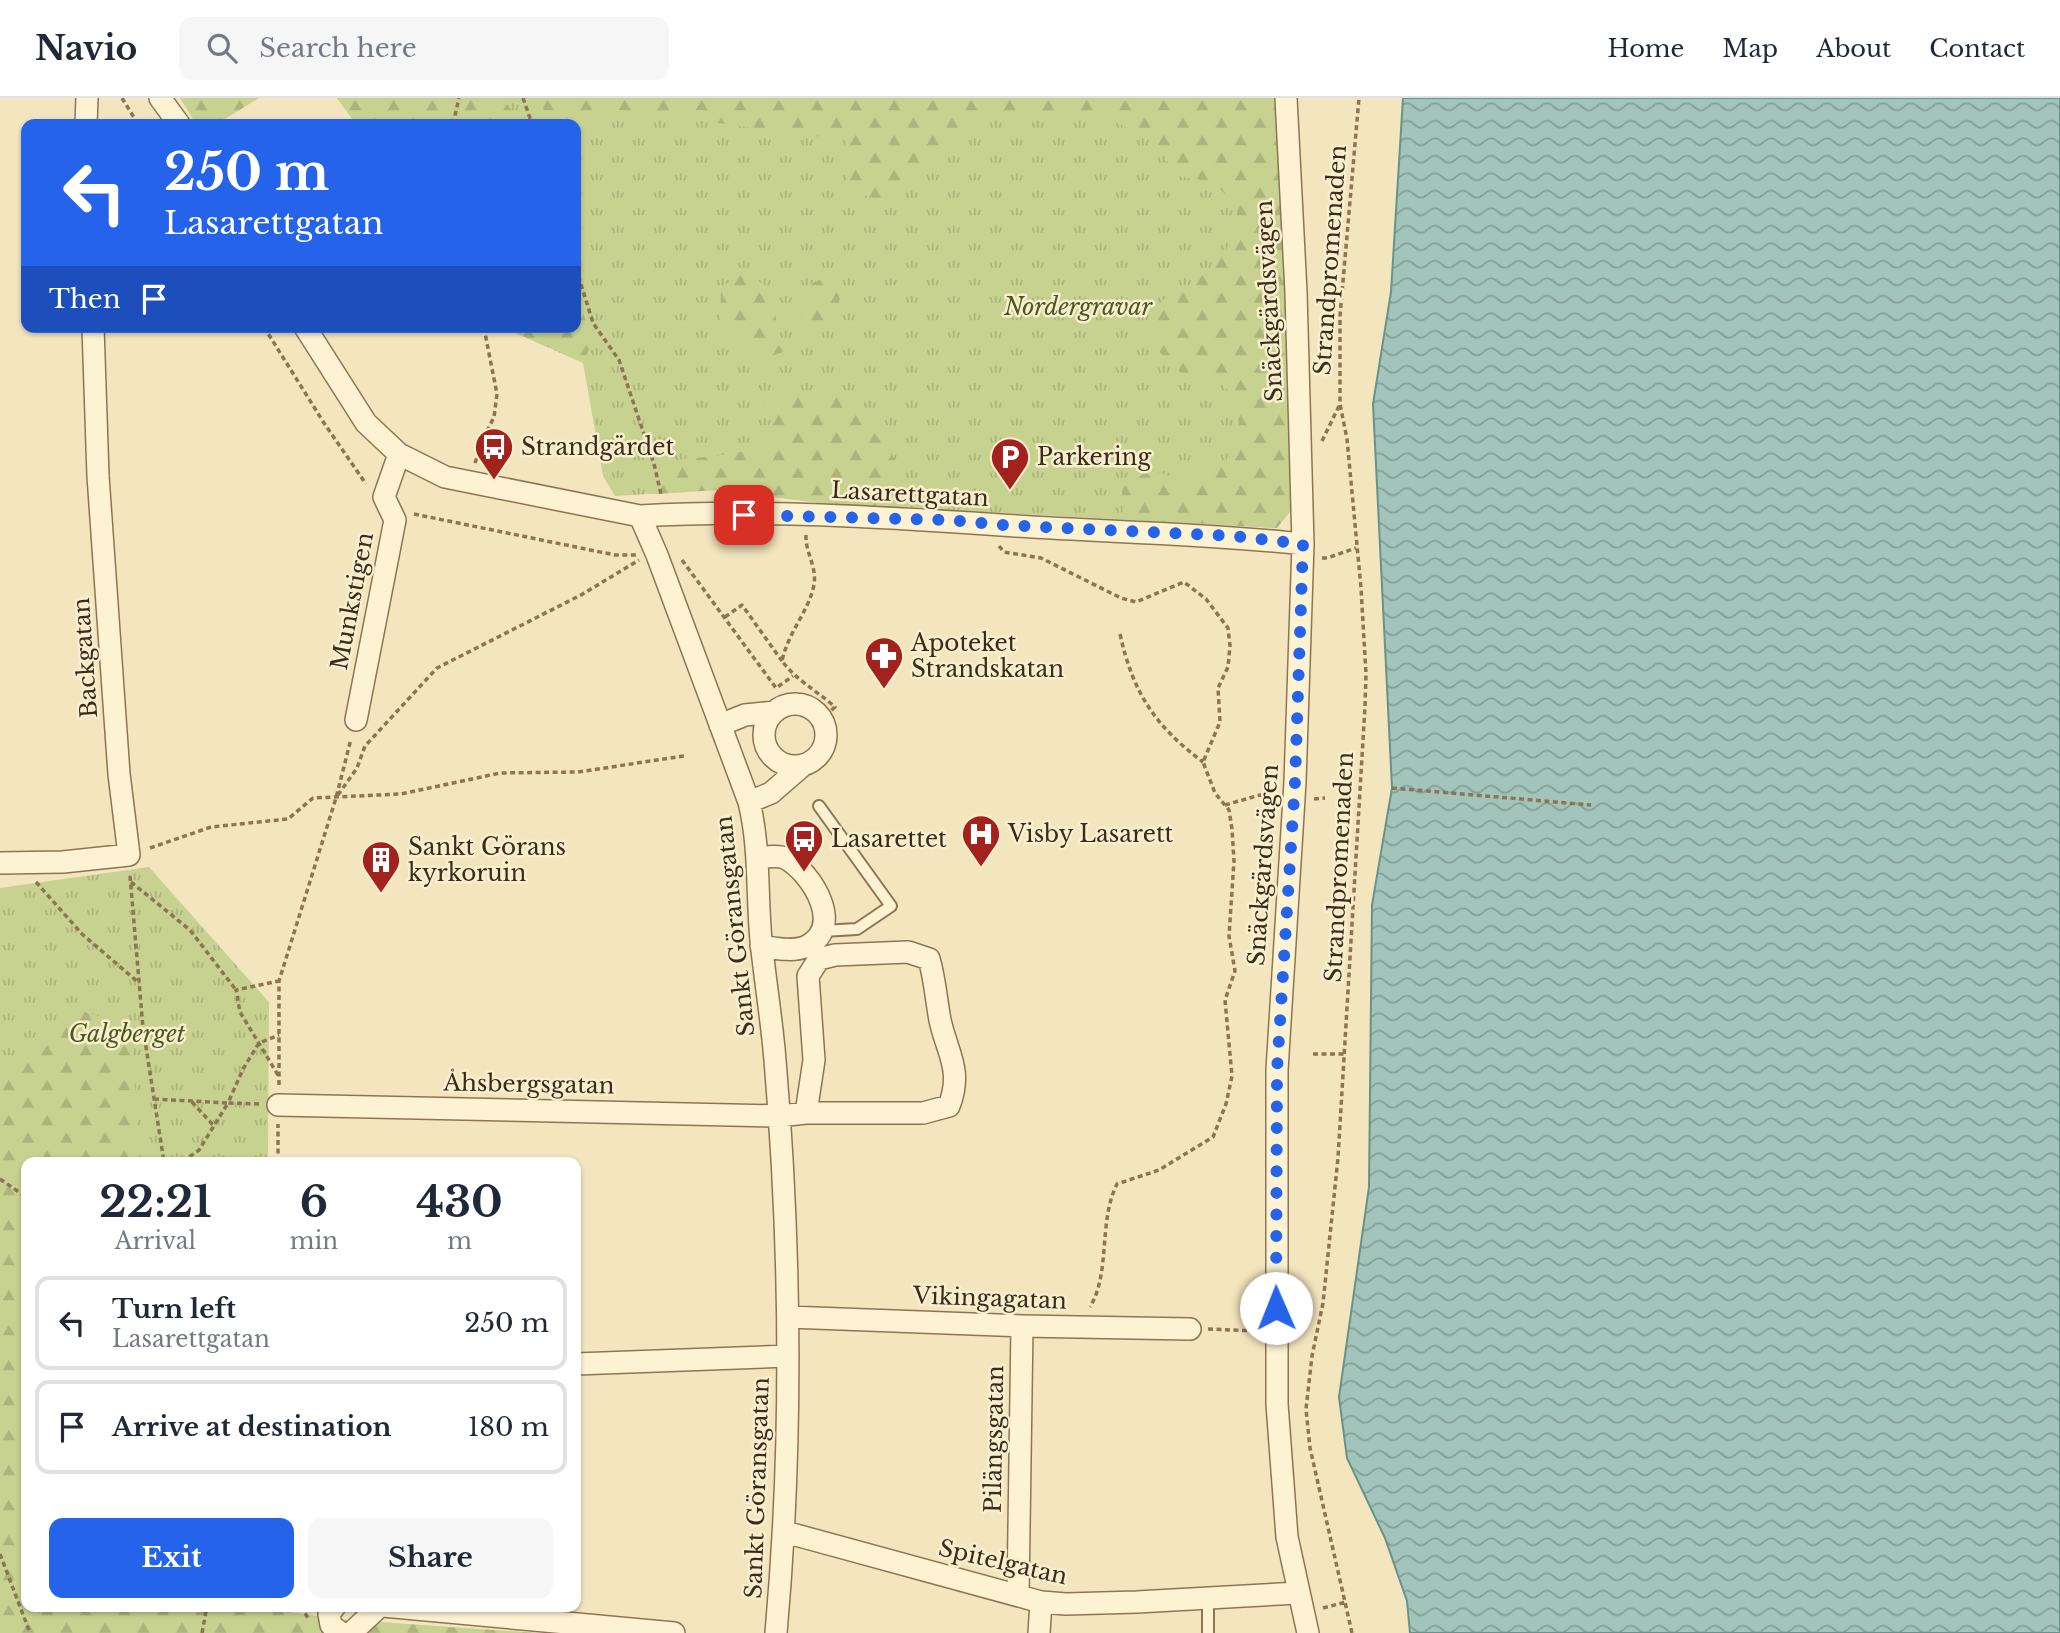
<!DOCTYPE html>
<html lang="en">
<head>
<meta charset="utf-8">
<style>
  :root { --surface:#fff; --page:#f6f6f7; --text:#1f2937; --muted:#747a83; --line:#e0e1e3; --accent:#2563eb }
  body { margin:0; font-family:"Libre Baskerville",serif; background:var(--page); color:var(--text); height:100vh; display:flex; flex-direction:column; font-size:26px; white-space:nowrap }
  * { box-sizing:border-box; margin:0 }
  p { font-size:23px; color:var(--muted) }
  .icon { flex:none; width:38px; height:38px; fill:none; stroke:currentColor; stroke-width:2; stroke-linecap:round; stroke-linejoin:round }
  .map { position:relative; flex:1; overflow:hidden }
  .sheet { position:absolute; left:21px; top:1059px; width:560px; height:455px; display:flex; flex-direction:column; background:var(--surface); border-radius:14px; box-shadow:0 2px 5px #0004 }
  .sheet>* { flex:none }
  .top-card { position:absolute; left:21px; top:21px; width:560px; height:214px; border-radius:14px; box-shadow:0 2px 5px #0004; background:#2563eb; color:#fff; overflow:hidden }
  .pin { position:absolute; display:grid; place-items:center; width:60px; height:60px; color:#fff; margin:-30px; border-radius:14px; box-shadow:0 4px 10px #0006 }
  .me { position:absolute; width:77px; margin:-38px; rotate:359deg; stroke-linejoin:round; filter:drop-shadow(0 0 5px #0008) }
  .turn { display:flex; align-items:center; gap:24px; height:147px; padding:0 28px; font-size:32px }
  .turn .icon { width:91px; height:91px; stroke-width:2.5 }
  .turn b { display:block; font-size:49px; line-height:60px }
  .then { display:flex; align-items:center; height:66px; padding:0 28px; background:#0003; gap:14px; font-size:26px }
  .eta { display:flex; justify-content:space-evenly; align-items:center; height:119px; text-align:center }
  .eta b { font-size:42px; font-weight:700; line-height:49px }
  .action { display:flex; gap:14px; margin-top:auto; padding:14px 28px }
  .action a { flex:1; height:80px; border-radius:14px; background:var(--accent); color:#fff; font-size:28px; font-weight:700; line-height:80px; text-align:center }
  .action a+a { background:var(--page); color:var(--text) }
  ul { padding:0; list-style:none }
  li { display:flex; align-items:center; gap:21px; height:94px; margin:0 14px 10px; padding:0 14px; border:4px solid var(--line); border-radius:14px }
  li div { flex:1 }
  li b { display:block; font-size:26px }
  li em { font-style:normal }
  header { display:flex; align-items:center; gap:42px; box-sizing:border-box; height:98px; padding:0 35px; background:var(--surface); border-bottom:2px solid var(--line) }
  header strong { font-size:33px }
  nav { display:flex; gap:38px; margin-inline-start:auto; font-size:24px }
  .search { width:490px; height:63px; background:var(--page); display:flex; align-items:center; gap:18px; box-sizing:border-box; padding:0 24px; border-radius:14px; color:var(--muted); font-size:26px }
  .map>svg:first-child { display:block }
</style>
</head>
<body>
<header>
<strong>Navio</strong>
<div class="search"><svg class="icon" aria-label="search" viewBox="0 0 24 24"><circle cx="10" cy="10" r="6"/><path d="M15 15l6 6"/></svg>Search here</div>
<nav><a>Home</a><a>Map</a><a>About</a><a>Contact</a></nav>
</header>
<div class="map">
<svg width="2060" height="1535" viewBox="0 0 2060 1535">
  <defs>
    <pattern id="grass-tufts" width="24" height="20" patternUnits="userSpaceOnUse" patternTransform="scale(1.75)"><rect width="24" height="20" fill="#c7d290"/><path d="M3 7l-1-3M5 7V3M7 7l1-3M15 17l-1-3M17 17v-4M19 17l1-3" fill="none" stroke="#acb47c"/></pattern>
    <pattern id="forest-firs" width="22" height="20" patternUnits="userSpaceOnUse" patternTransform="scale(1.75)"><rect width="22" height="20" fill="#c7d290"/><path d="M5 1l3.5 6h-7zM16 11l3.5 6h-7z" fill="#acb47c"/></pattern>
    <pattern id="water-waves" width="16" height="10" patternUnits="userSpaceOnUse" patternTransform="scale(1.75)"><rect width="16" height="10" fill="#a2c4bb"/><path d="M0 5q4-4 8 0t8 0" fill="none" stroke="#859f97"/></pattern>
  </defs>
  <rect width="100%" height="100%" fill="#f3e5be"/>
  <!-- grass -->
  <path fill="url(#grass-tufts)" d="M337 0H1276L1277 430 821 405 718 392 615 398 603 378 583 265 502 229H576V26H356Z
    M149 769 269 904 268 1064H26V1508L280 1509 282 1513 335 1521 536 1535H0V790Z"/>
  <!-- forest -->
  <path fill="url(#forest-firs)" d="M180 0H259L217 26H196Z
    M337 0H502L516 18 518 26H356Z
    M540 0H1276L1297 405 1277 430 1123 421 1122 389 1150 372 1183 382 1226 363 1239 327 1235 299 1218 283 1180 274 1153 248V215L1163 202 1194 184 1219 163 1239 131 1236 107 1213 84 1177 78 1154 42 1093 14 979 20 936 61 885 104 848 92 845 42 620 12 593 23 576 53V26H548Z
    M747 174 770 192 783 254 760 262 753 246 728 241 720 226 721 189Z
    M841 174 838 226 819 233 799 230 795 224 806 213 809 186Z
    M576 195 593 243 583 264 502 229H576Z
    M789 292 846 299 894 360 902 409 821 405 718 392 655 396 654 366 677 362 732 356 772 346V326L762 302Z
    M71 910 116 923 133 958 139 1064H26V1508L280 1509 282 1513 335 1521 536 1535H0V981L30 964Z"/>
  <!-- water -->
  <path fill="url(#water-waves)" stroke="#68938a" stroke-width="2" d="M1403 0H2060V1535H1410L1407 1503 1385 1440 1347 1360 1339 1299 1369 1089 1372 807 1392 690 1373 306 1391 194Z"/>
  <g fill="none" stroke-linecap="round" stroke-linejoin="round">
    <!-- lane casing -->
    <g stroke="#8d7554" stroke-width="14">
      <path id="lane" d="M819 708 891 808 857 831 822 833
        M1208 1499V1535"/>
    </g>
    <!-- street casing -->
    <g stroke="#8d7554" stroke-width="24">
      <path id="street" d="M160 0 179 26
        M1286 0 1296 194 1303 446 1295 684 1277 972V1306L1287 1439 1308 1535
        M86 26 87 0
        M305 229 366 325 399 356 445 379 640 418 657 457 749 704C761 753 756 802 762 852 766 888 772 925 775 962 791 1153 793 1345 776 1535
        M640 418C760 411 881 419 1001 427 1102 434 1203 435 1303 446
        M764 637a31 31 0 1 1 62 0a31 31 0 1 1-62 0Z
        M356 622 395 422 384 399 399 356
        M720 627 745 617 774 614
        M749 704 771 695 801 669
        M758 760C766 759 778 757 785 760 813 775 846 831 805 849 792 854 775 850 761 848
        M0 765 63 764 129 757 119 676 98 378 93 229
        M278 1007 779 1018 806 1015H923L949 1008C963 972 947 955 940 922 936 901 935 881 929 861L908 854 835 857 819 861 808 878 814 962 806 1015
        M789 1219 1022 1228 1190 1231
        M576 1266 788 1258
        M785 1434 1041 1504 1066 1506 1137 1504 1298 1495
        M1018 1497 1022 1228
        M335 1508 329 1516 331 1527 341 1535
        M383 1508 674 1535
        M351 1535 380 1508
        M1039 1535 1041 1504"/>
    </g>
    <!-- path -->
    <path stroke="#8d7554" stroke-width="3.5" stroke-dasharray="5 3.5" stroke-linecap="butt" d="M122 0 138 26
      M523 0 532 26
      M453 26 459 0
      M576 170 593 225 619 262 654 366 661 396
      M264 229 324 325 366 386
      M1322 343 1340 306
      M475 365 483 341 494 319 497 296 484 230
      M414 416 615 457H636
      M806 437C805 456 819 470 813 491 807 515 788 535 782 563 796 582 817 593 835 609L823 620
      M999 448 1004 454 1041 460 1121 500 1136 504 1184 484 1206 501 1228 530 1230 548 1228 569 1218 590 1220 624 1203 664 1215 695 1229 712 1232 731 1234 763 1229 838 1235 873 1225 902 1232 978 1226 1006 1213 1039 1159 1072 1117 1086C1098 1124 1111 1174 1090 1209
      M1322 460H1327L1356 450
      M682 462 776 590 793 578
      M725 519 742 507 782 563
      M1120 536C1133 595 1155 628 1203 664
      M1392 690 1591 707
      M338 697 357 670 365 648 437 570 581 497 639 462
      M1314 701 1325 700
      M1225 707 1260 697 1275 700
      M150 750 211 729 288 721 313 700 401 696 500 675 578 674 684 658
      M130 778 143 930 164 1064
      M36 784 82 836 139 885
      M131 784 190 832 236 892
      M1313 956H1346
      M278 977 240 914 236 892 279 883
      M279 987V883L336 700 351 641
      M154 1001 228 1005 199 1052 182 1064
      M192 1004 214 1028
      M259 1006 228 1005 243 971 259 945 279 937
      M278 1064V1026
      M0 1081 26 1099
      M1208 1231 1257 1233
      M0 1456 30 1535
      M301 1508 309 1522
      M1323 1510 1346 1504
      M202 1535 207 1508
      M1352 1535 1310 1350 1306 1311 1312 1258 1323 1205 1338 1060 1365 609 1366 576 1361 490 1347 341 1340 306V218L1359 0"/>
    <!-- lane -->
    <use href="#lane" stroke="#fdf2d2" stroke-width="10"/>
    <!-- street -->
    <use href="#street" stroke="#fdf2d2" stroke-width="21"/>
  </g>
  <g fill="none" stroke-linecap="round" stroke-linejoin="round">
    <!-- route -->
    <path stroke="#2563eb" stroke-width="12" stroke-dasharray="0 21.6" d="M744 417 950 422 1001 427 1234 438 1303 446 1295 684 1277 972 1276 1210"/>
  </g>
  <!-- icons -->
  <defs>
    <g id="bus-pin" transform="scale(2.0125)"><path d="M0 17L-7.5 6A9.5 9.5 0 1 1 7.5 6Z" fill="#a3221d" stroke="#f9efce"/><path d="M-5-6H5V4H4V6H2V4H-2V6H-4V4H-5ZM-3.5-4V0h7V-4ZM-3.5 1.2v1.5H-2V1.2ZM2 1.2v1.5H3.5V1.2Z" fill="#fff"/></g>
    <g id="parking-pin" transform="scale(2.0125)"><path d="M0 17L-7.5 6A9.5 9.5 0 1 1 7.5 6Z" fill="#a3221d" stroke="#f9efce"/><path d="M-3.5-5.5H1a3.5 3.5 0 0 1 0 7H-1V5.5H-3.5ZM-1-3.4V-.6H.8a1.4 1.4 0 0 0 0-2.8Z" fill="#fff"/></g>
    <g id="pharmacy-pin" transform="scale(2.0125)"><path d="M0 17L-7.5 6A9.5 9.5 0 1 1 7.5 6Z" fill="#a3221d" stroke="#f9efce"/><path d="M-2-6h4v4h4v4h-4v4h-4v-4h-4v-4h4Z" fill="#fff"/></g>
    <g id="hospital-pin" transform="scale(2.0125)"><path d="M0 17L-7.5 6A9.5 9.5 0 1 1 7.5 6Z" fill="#a3221d" stroke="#f9efce"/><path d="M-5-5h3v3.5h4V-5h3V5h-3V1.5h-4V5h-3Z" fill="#fff"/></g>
    <g id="building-pin" transform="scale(2.0125)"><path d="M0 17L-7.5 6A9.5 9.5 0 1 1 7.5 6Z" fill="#a3221d" stroke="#f9efce"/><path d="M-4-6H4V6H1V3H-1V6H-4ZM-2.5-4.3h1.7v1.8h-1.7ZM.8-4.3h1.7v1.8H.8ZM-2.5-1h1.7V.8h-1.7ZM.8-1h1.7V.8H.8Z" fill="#fff"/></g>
  </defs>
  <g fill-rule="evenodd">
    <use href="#bus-pin" x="494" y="349"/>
    <use href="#parking-pin" x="1010" y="359"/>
    <use href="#pharmacy-pin" x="884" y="558"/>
    <use href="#hospital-pin" x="981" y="736"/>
    <use href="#bus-pin" x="804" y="741"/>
    <use href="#building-pin" x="381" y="762"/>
  </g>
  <g text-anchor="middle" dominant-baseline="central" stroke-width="5" stroke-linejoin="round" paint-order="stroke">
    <!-- street labels -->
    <g font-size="23" fill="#3b2b1b" stroke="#f9efce">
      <text transform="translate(1330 162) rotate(-86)">Strandpromenaden</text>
      <text transform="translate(1269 203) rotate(-93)">Snäckgärdsvägen</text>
      <text transform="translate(910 396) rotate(3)">Lasarettgatan</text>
      <text transform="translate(352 503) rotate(-79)">Munkstigen</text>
      <text transform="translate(85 560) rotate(-94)">Backgatan</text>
      <text transform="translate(1263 767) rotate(-86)">Snäckgärdsvägen</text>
      <text transform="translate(1339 769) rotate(-87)">Strandpromenaden</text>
      <text transform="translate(735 828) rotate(-96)">Sankt Göransgatan</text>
      <text transform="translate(529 986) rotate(1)">Åhsbergsgatan</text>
      <text transform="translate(990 1200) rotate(2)">Vikingagatan</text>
      <text transform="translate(994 1341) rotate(-89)">Pilängsgatan</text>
      <text transform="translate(757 1390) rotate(-88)">Sankt Göransgatan</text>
      <text transform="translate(1003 1464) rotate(13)">Spitelgatan</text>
    </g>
    <!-- park labels -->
    <g font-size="23" font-style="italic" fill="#48591f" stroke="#f9efce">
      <text x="1078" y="209">Nordergravar</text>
      <text x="127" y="936">Galgberget</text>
    </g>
    <!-- poi labels -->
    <g font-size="23" fill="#3b2b1b" stroke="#f9efce" text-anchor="start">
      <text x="521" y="349">Strandgärdet</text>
      <text x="1037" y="359">Parkering</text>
      <text x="911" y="545">Apoteket<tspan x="911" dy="26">Strandskatan</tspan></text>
      <text x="1008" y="736">Visby Lasarett</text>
      <text x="831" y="741">Lasarettet</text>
      <text x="408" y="749">Sankt Görans<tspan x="408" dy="26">kyrkoruin</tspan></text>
    </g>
  </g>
</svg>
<div class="pin" style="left:744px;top:417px;background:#d93025"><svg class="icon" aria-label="arrive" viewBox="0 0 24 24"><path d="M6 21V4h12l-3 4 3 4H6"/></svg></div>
<svg class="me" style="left:1276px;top:1210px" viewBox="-20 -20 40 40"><circle r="19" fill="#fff"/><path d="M0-13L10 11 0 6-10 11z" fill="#2563eb"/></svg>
<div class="top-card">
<div class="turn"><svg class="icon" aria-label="left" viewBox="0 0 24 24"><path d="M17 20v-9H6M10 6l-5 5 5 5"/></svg><div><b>250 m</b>Lasarettgatan</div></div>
<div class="then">Then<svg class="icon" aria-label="arrive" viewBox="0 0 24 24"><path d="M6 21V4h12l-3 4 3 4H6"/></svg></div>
</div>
<section class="sheet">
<div class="eta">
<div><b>22:21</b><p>Arrival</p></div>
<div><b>6</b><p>min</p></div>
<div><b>430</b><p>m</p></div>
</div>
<ul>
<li><svg class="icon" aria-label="left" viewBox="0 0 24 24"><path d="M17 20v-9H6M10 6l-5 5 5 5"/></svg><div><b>Turn left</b><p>Lasarettgatan</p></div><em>250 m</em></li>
<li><svg class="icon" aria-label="arrive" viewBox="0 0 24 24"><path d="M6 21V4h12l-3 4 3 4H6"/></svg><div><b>Arrive at destination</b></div><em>180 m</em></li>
</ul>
<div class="action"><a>Exit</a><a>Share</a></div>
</section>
</div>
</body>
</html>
